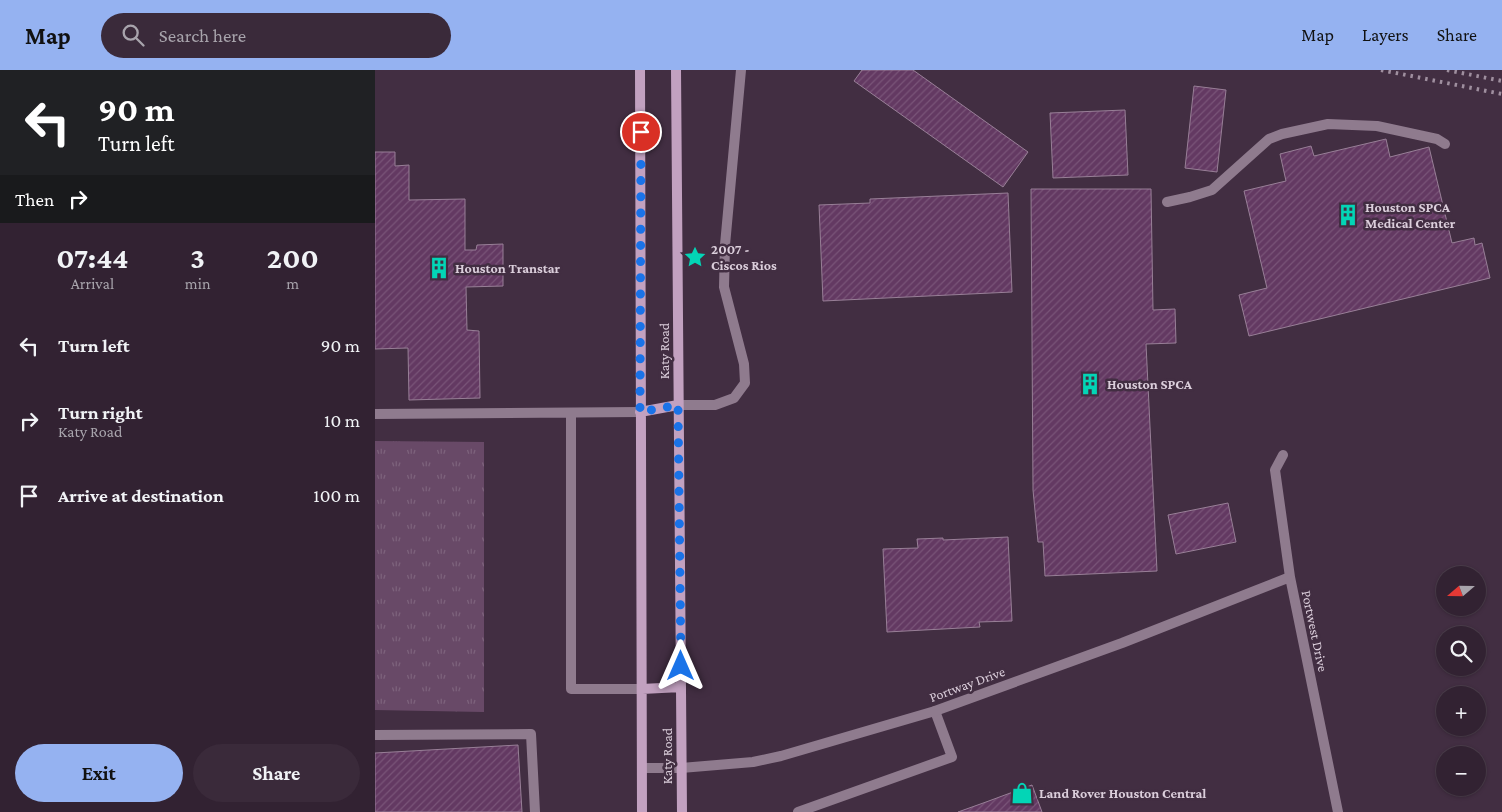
<!DOCTYPE html>
<html lang="en">
<head>
<meta charset="utf-8">
<style>
  :root { --surface:#322232; --page:#3a2a3a; --text:#f1f3f6; --muted:#a8a4ac; --line:#4d3f4d; --accent:#95b2f1 }
  body { margin:0; font-family:"Crimson Pro",serif; background:var(--page); color:var(--text); height:100vh; display:flex; flex-direction:column; font-size:19px; white-space:nowrap }
  * { box-sizing:border-box; margin:0 }
  p { font-size:16px; color:var(--muted) }
  .icon { flex:none; width:28px; height:28px; fill:none; stroke:currentColor; stroke-width:2; stroke-linecap:round; stroke-linejoin:round }
  .map { position:relative; flex:1; overflow:hidden }
  .details { display:flex; flex-direction:column; background:var(--surface); width:375px }
  .details>* { flex:none }
  .top-card { background:#202124; color:#fff; overflow:hidden }
  .needle { width:32px; rotate:250deg }
  .buttons { position:absolute; left:1061px; top:496px; display:grid; gap:10px }
  .buttons a { display:grid; place-items:center; width:50px; height:50px; border-radius:50%; background:var(--surface); box-shadow:0 1px 4px #0004,0 0 0 1px var(--line); font-size:25px }
  .pin { position:absolute; display:grid; place-items:center; width:42px; height:42px; color:#fff; margin:-21px; border:2px solid #fff; border-radius:50%; box-shadow:0 1px 5px #0007 }
  .me { position:absolute; width:55px; margin:-28px; rotate:0deg; stroke-linejoin:round; filter:drop-shadow(0 0 4px #0008) }
  .turn { display:flex; align-items:center; gap:18px; height:105px; padding:0 15px; font-size:22px }
  .turn .icon { width:65px; height:65px; stroke-width:2.5 }
  .turn b { display:block; font-size:35px; line-height:42px }
  .then { display:flex; align-items:center; height:48px; padding:0 15px; background:#0003; gap:10px; font-size:19px }
  .eta { display:flex; justify-content:space-evenly; align-items:center; height:85px; text-align:center }
  .eta b { font-size:30px; font-weight:700; line-height:35px }
  .primary-button { display:flex; gap:10px; margin-top:auto; padding:10px 15px }
  .primary-button a { flex:1; height:58px; border-radius:30px; background:var(--accent); color:#111; font-size:20px; font-weight:700; line-height:58px; text-align:center }
  .primary-button a+a { background:var(--page); color:var(--text) }
  ul { padding:0; list-style:none }
  li { display:flex; align-items:center; gap:15px; height:75px; padding:0 15px }
  li div { flex:1 }
  li b { display:block; font-size:19px }
  li em { font-style:normal }
  header { display:flex; align-items:center; gap:30px; box-sizing:border-box; height:70px; padding:0 25px; background:var(--accent); color:#111 }
  header strong { font-size:24px }
  nav { display:flex; gap:28px; margin-inline-start:auto; font-size:18px }
  .search { width:350px; height:45px; background:var(--page); display:flex; align-items:center; gap:12px; box-sizing:border-box; padding:0 18px; border-radius:28px; color:var(--muted); font-size:19px }
  main { display:flex; flex:1; min-height:0 }
  .map>svg:first-child { display:block }
</style>
</head>
<body>
<header>
<strong>Map</strong>
<div class="search"><svg class="icon" aria-label="search" viewBox="0 0 24 24"><circle cx="10" cy="10" r="6"/><path d="M15 15l6 6"/></svg>Search here</div>
<nav><a>Map</a><a>Layers</a><a>Share</a></nav>
</header>
<main>
<section class="details">
<div class="top-card">
<div class="turn"><svg class="icon" aria-label="left" viewBox="0 0 24 24"><path d="M17 20v-9H6M10 6l-5 5 5 5"/></svg><div><b>90 m</b>Turn left</div></div>
<div class="then">Then<svg class="icon" aria-label="right" viewBox="0 0 24 24"><path d="M7 20v-9h11M14 6l5 5-5 5"/></svg></div>
</div>
<div class="eta">
<div><b>07:44</b><p>Arrival</p></div>
<div><b>3</b><p>min</p></div>
<div><b>200</b><p>m</p></div>
</div>
<ul>
<li><svg class="icon" aria-label="left" viewBox="0 0 24 24"><path d="M17 20v-9H6M10 6l-5 5 5 5"/></svg><div><b>Turn left</b></div><em>90 m</em></li>
<li><svg class="icon" aria-label="right" viewBox="0 0 24 24"><path d="M7 20v-9h11M14 6l5 5-5 5"/></svg><div><b>Turn right</b><p>Katy Road</p></div><em>10 m</em></li>
<li><svg class="icon" aria-label="arrive" viewBox="0 0 24 24"><path d="M6 21V4h12l-3 4 3 4H6"/></svg><div><b>Arrive at destination</b></div><em>100 m</em></li>
</ul>
<div class="primary-button"><a>Exit</a><a>Share</a></div>
</section>
<div class="map">
<svg width="1127" height="742" viewBox="0 0 1127 742">
  <defs>
    <pattern id="grass-tufts" width="24" height="20" patternUnits="userSpaceOnUse" patternTransform="scale(1.25)"><rect width="24" height="20" fill="#684967"/><path d="M3 7l-1-3M5 7V3M7 7l1-3M15 17l-1-3M17 17v-4M19 17l1-3" fill="none" stroke="#7d627c"/></pattern>
    <pattern id="building-hatch" width="6" height="6" patternUnits="userSpaceOnUse" patternTransform="scale(1.25)"><rect width="6" height="6" fill="#633962"/><path d="M-1 1l2-2M0 6l6-6M5 7l2-2" fill="none" stroke="#795478"/></pattern>
  </defs>
  <rect width="100%" height="100%" fill="#422e42"/>
  <!-- grass -->
  <path fill="url(#grass-tufts)" d="M0 371 109 372V642L0 640Z"/>
  <!-- building -->
  <path fill="url(#building-hatch)" stroke="#987f97" d="M487 0H538L653 82 628 117 479 11Z
    M819 16 851 20 842 102 810 98Z
    M750 40 753 105 678 108 675 43Z
    M1011 69 1015 87 1054 77 1077 173 1099 168 1100 175 1107 173 1115 208 874 266 864 225 892 218 869 121 911 111 905 84 936 76 939 86Z
    M0 82H20V96L34 95V130L90 129V180H101L102 175 128 174V216L91 217 92 260 104 261 105 328 34 330 33 278 0 279Z
    M656 119H776L778 240 800 239 801 273 771 274 782 501 670 506 668 472H663L658 420Z
    M633 123 637 222 448 231 444 135 495 133V129Z
    M853 433 861 472 801 484 793 445Z
    M633 467 637 551 604 552 605 557 512 562 508 479 543 478 542 469 568 468V470Z
    M143 675 147 742H0V683Z
    M657 715 667 742H583L611 732Z"/>
  <g fill="none" stroke-linecap="round" stroke-linejoin="round">
    <!-- service -->
    <path stroke="#8f7b8e" stroke-width="10" d="M792 132 815 127 837 120 894 69 907 64 953 54 1002 56 1062 69 1070 74
      M303 335H340L359 328 370 313 369 294 349 217 350 175 366 0
      M0 344 265 342
      M196 344V619H267
      M0 665 156 664 160 742
      M423 742 577 687 560 641"/>
    <!-- minor -->
    <path stroke="#8f7b8e" stroke-width="10" d="M908 385 900 400 915 507 963 742
      M267 698H306L378 692 406 686 560 641 747 573 915 507"/>
    <!-- secondary -->
    <path stroke="#c2a1c0" stroke-width="10" d="M265 0 267 742
      M301 0 307 742
      M265 342 303 335
      M267 619 306 617"/>
    <!-- rail -->
    <path stroke="#9f8f9f" stroke-width="4" stroke-dasharray="2.5 5" stroke-linecap="butt" d="M1006 0 1127 24
      M1072 0 1127 11"/>
  </g>
  <g fill="none" stroke-linecap="round" stroke-linejoin="round">
    <!-- route -->
    <path stroke="#1a73e8" stroke-width="9" stroke-dasharray="0 16.2" d="M266 62 265 342 303 335 306 596"/>
  </g>
  <!-- icons -->
  <defs>
    <g id="building-bare" transform="scale(1.725)"><path d="M-4-6H4V6H1V3H-1V6H-4ZM-2.5-4.3h1.7v1.8h-1.7ZM.8-4.3h1.7v1.8H.8ZM-2.5-1h1.7V.8h-1.7ZM.8-1h1.7V.8H.8Z" fill="#03d5b6" stroke="#422e42" stroke-width="2.5" paint-order="stroke"/></g>
    <g id="sight-bare" transform="scale(1.725)"><path d="M0-6L1.8-2.2L6-1.7L2.9 1.2L3.7 5.4L0 3.3L-3.7 5.4L-2.9 1.2L-6-1.7L-1.8-2.2Z" fill="#03d5b6" stroke="#422e42" stroke-width="2.5" paint-order="stroke"/></g>
    <g id="shop-bare" transform="scale(1.725)"><path d="M-5-2.5h2.3a2.7 3.5 0 0 1 5.4 0H5L5.5 6h-11ZM-1.5-2.5h3a1.5 2.3 0 0 0-3 0Z" fill="#03d5b6" stroke="#422e42" stroke-width="2.5" paint-order="stroke"/></g>
  </defs>
  <g fill-rule="evenodd">
    <use href="#building-bare" x="973" y="145"/>
    <use href="#sight-bare" x="320" y="187"/>
    <use href="#building-bare" x="64" y="198"/>
    <use href="#building-bare" x="715" y="314"/>
    <use href="#shop-bare" x="647" y="723"/>
  </g>
  <g text-anchor="middle" dominant-baseline="central" stroke-width="5" stroke-linejoin="round" paint-order="stroke">
    <!-- poi labels -->
    <g font-size="14" font-weight="bold" fill="#dbcedb" stroke="#422e42" text-anchor="start">
      <text x="990" y="137">Houston SPCA<tspan x="990" dy="16">Medical Center</tspan></text>
      <text x="336" y="179">2007 -<tspan x="336" dy="16">Ciscos Rios</tspan></text>
      <text x="80" y="198">Houston Transtar</text>
      <text x="732" y="314">Houston SPCA</text>
      <text x="664" y="723">Land Rover Houston Central</text>
    </g>
    <!-- street labels -->
    <g font-size="14" fill="#dbcedb" stroke="#422e42">
      <text transform="translate(289 281) rotate(-90)">Katy Road</text>
      <text transform="translate(940 561) rotate(78)">Portwest Drive</text>
      <text transform="translate(592 614) rotate(-20)">Portway Drive</text>
      <text transform="translate(292 686) rotate(-90)">Katy Road</text>
    </g>
  </g>
</svg>
<div class="buttons">
<a><svg class="needle" viewBox="-14 -14 28 28"><path d="M0-13l5 13h-10z" fill="#e53935"/><path d="M0 13l5-13h-10z" fill="#a8a4ac"/></svg></a>
<a><svg class="icon" aria-label="search" viewBox="0 0 24 24"><circle cx="10" cy="10" r="6"/><path d="M15 15l6 6"/></svg></a>
<a>+</a>
<a>−</a>
</div>
<div class="pin" style="left:266px;top:62px;background:#d93025"><svg class="icon" aria-label="arrive" viewBox="0 0 24 24"><path d="M6 21V4h12l-3 4 3 4H6"/></svg></div>
<svg class="me" style="left:306px;top:596px" viewBox="-20 -20 40 40"><path d="M0-17L14 15 0 8-14 15z" fill="#1a73e8" stroke="#fff" stroke-width="4"/></svg>
</div>
</main>
</body>
</html>
